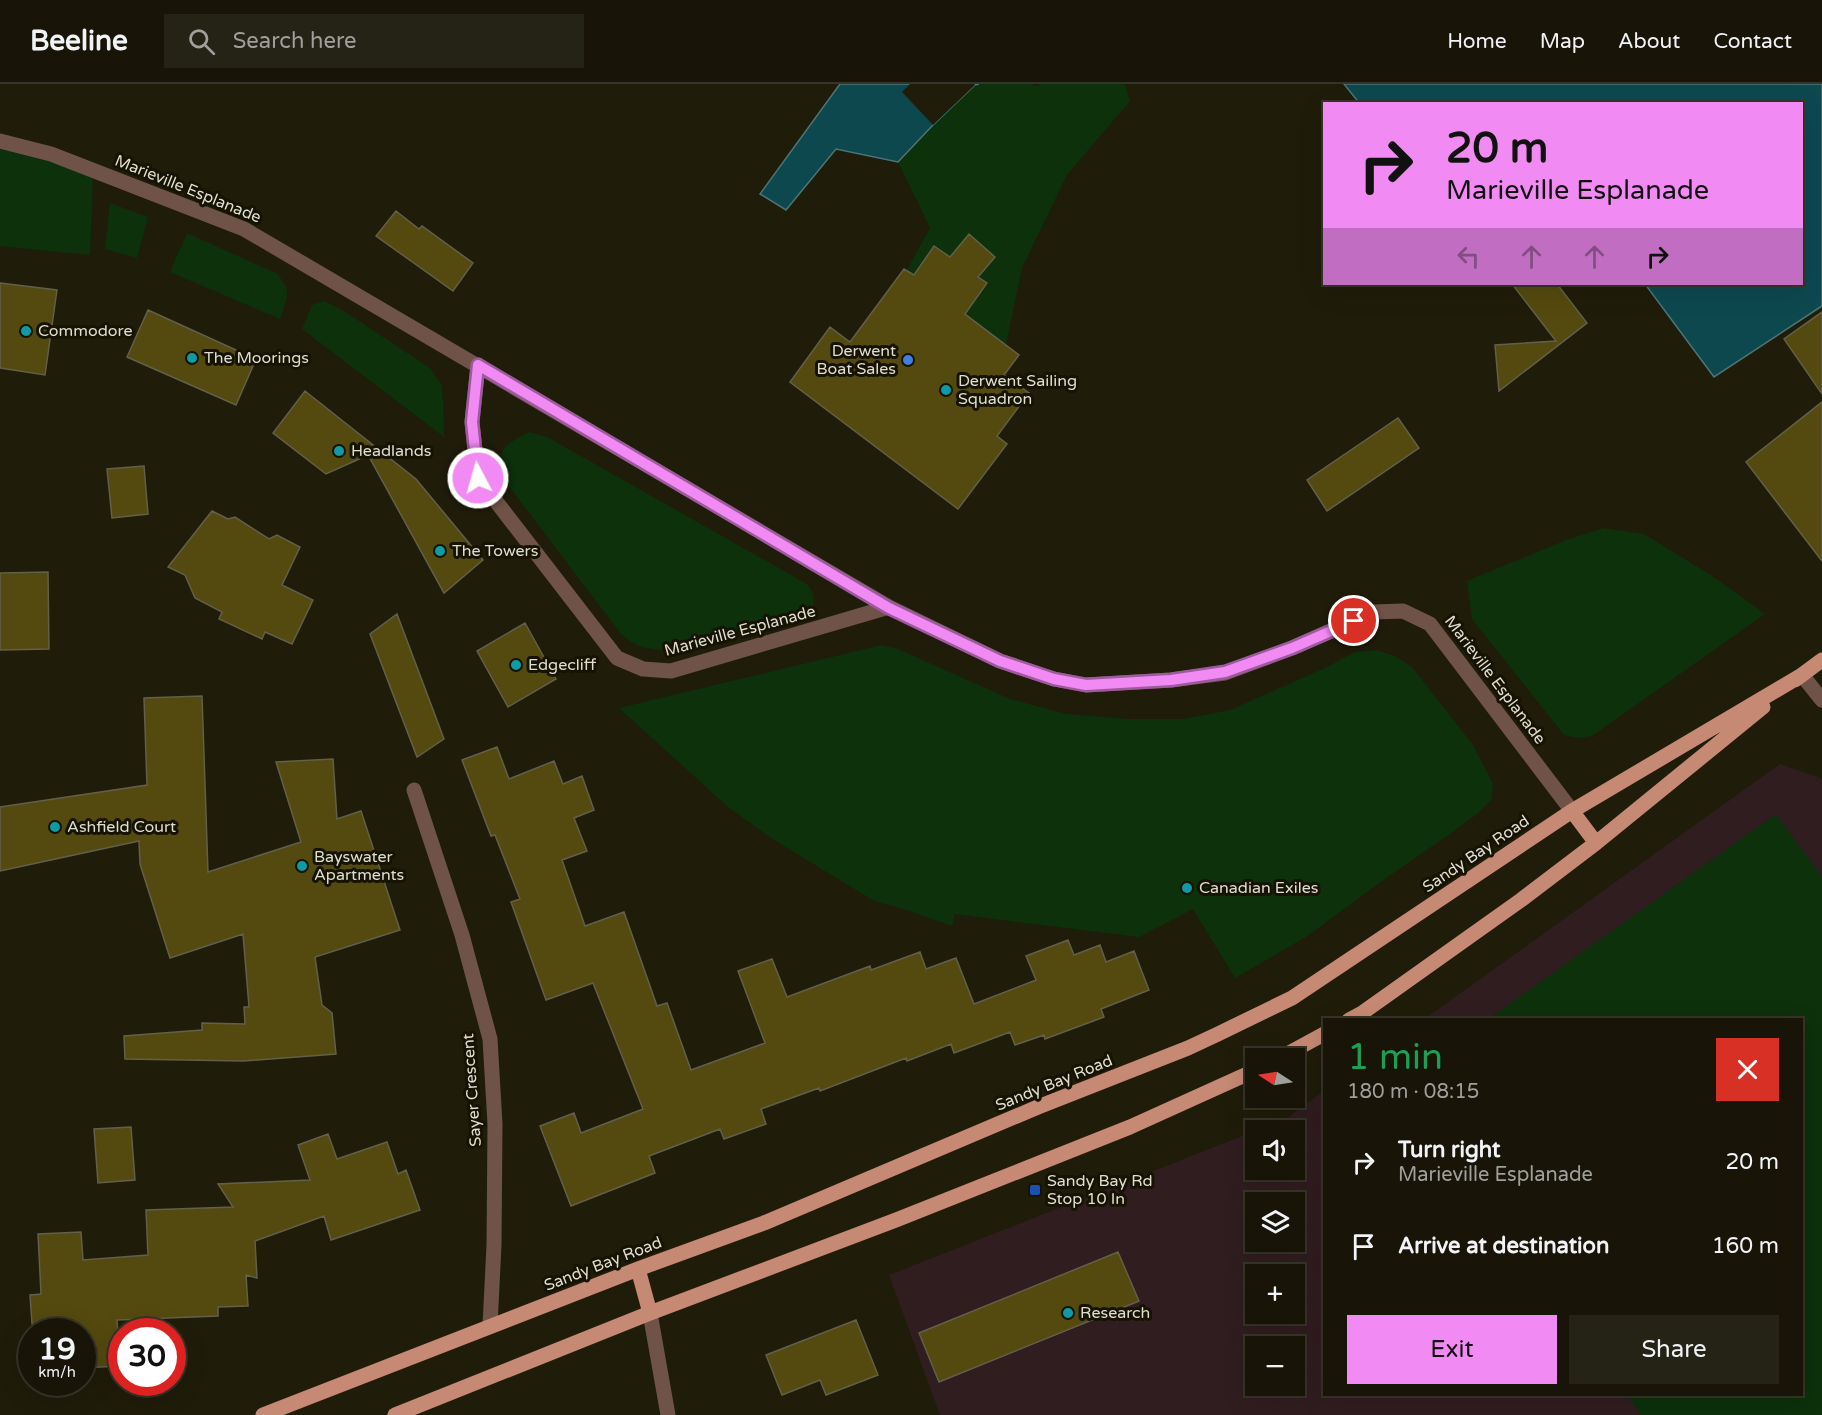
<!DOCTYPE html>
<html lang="en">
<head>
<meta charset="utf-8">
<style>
  :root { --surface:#181508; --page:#252216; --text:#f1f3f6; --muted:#9f9f9c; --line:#363429; --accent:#f28af3 }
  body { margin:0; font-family:"Varela Round",sans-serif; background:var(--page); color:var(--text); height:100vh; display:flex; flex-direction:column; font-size:22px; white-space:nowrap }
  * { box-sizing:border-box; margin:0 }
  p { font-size:20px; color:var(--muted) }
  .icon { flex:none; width:33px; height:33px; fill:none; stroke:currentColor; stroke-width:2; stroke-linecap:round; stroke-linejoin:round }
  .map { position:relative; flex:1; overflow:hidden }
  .sheet { position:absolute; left:1323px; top:934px; width:480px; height:378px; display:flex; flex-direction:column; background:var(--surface); border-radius:0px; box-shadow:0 6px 24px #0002,0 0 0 2px var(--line) }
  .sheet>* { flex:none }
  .guide { position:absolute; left:1323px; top:18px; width:480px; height:183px; border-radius:0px; box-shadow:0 6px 24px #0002,0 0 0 2px var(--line); background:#f28af3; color:#111; overflow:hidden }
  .needle { width:39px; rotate:282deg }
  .tools { position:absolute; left:1245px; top:964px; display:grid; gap:12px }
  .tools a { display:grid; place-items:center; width:60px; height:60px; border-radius:0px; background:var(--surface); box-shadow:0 6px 24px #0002,0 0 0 2px var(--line); font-size:30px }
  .speed { position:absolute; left:18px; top:1234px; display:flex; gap:12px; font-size:30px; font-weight:700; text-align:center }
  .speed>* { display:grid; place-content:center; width:78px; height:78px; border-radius:50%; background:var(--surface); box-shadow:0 6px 24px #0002,0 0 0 2px var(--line); line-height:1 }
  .speed small { font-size:15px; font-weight:400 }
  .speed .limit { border:9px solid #d22; background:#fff; color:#111 }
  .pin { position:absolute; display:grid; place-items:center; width:51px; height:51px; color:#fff; margin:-26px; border:3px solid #fff; border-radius:50%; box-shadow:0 2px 6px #0007 }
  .me { position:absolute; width:66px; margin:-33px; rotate:354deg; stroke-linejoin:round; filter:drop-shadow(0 0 4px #0008) }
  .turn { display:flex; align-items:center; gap:21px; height:126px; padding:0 24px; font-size:27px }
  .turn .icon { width:78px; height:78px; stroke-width:2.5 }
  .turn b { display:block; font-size:42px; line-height:51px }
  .lanes { display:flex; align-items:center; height:57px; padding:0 24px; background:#0003; justify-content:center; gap:30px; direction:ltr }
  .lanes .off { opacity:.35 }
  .round { display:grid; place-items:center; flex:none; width:63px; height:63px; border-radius:0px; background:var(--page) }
  .summary { display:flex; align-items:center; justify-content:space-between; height:102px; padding:0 24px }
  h1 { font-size:36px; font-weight:600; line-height:45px; color:#1e9e55 }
  .button { display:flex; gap:12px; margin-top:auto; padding:12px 24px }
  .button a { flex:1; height:69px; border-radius:0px; background:var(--accent); color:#111; font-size:24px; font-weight:600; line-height:69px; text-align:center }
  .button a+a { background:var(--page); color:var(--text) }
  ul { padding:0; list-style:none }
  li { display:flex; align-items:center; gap:18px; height:84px; padding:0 24px }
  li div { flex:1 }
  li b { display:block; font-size:22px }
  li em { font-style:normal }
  header { display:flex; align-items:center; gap:36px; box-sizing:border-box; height:84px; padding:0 30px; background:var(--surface); border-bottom:2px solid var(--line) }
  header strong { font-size:28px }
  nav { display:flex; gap:33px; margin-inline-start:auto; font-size:21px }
  .search { width:420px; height:54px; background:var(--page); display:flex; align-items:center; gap:15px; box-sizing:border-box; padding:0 21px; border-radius:0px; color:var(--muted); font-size:22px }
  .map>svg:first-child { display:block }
</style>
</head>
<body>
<header>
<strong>Beeline</strong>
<div class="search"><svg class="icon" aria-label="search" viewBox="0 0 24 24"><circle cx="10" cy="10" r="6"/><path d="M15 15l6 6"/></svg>Search here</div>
<nav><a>Home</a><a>Map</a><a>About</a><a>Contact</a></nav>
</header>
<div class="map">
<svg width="1822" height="1331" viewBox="0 0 1822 1331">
  <rect width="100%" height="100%" fill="#201c0a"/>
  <!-- education -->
  <path fill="#301d1f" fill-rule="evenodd" d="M1780 680 1820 694 1822 697V1331H940L889 1191 1255 1047 1256 1086H1294V1047H1256L1284 1036 1324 1007V1311H1802V936H1423ZM1256 1119H1294V1158H1256ZM1256 1191H1294V1230H1256ZM1256 1263H1294V1302H1256Z"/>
  <!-- green -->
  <path fill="#0c310b" d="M979 0H1032L1037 2 1040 0H1125L1130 17 1067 91 1022 184 1006 261 907 186 930 144 898 78 933 41 975 1Z
    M0 57 93 86 90 171 0 162Z
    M110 119 148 133 137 174 105 165Z
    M187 149 278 190 287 205V213L280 235 170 188Z
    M324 217 344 227 430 284 441 300 443 317 444 353 302 245 312 221Z
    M530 348 549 354 807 500 814 511 813 522 802 531 662 566C643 564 636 563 621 550L508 401C505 396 500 389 499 383 498 363 514 355 530 348Z
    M1604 444 1644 450 1711 491 1765 530 1592 652 1577 654 1564 651 1472 535 1467 497 1566 456Z
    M882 561 898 565 1010 615 1066 630 1129 635H1183L1230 626 1327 583 1355 568 1376 566 1395 572 1412 583 1473 661 1493 700 1491 716 1477 730 1447 752 1382 797 1306 853 1235 894 1193 825 1139 853 955 830 952 842 901 824 874 817 771 754 728 723 619 624Z
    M1776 730 1822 793V1331H1641L1627 1311H1802V936H1487Z"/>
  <!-- water -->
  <path fill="#0e484f" stroke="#4d7576" stroke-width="1.5" d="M840 0H979L975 1 933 41 898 78 836 65 786 126 760 110Z
    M1344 0H1822V222L1714 293 1645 200H1802V20H1360Z"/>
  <!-- pier -->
  <path fill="#201c0a" d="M910 0H974L975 1 933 41 902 8Z"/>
  <!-- building -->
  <path fill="#544a0f" stroke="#625f4a" stroke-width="1.5" d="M396 127 419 145 422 142 473 179 453 207 376 152Z
    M969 150 995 173 978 193 987 199 965 230 1019 271 1004 291 1029 309 997 352 1007 360 958 425 790 298 830 243 850 258 904 185 914 191 934 162 950 173Z
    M0 199 57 206 45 291 0 284Z
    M1512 200H1557L1587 239 1499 307 1495 261 1556 257Z
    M148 226 256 275 236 321 127 273Z
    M1822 228V310L1784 255Z
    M305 307 416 395 483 476 444 509 368 371 326 390 273 349Z
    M1822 318V477L1746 378Z
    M1398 334 1419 364 1327 427 1307 396Z
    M144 382 148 430 112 434 107 385Z
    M212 427 228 435 235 433 269 455 277 451 300 463 282 501 313 516 292 560 265 548 262 555 219 535 222 528 195 514 185 491 168 483Z
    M48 488 49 565 0 566V489Z
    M397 530 444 655 417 673 370 550Z
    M525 539 556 595 508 623 477 567Z
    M202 612 208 788 301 758 276 678 333 675 337 735 361 727 400 846 315 873 322 921 332 929 336 970 244 977 125 975 124 952 202 946V939L245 940 244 923H249L243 850 170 874 140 780 139 757 0 787V723L147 701 144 614Z
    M497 663 509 695 554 677 563 700 582 692 594 726 574 734 587 767 562 776 585 842 624 828 657 922 667 919 691 986 765 959 738 887 772 875 787 913 870 882 871 886 920 868 926 885 956 874 974 920 1036 896 1026 872 1068 856 1074 871 1100 861 1106 878 1134 867 1149 906 1101 925 1104 933 1045 955 1044 951 1015 961 1010 948 954 969 951 960 907 977 906 974 820 1007 819 1004 761 1025 766 1040 724 1055 720 1045 649 1072 655 1089 571 1122 540 1042 574 1029 581 1049 643 1025 593 899 546 916 511 818 520 815 495 751 491 752 462 676Z
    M131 1043 135 1096 98 1099 94 1045Z
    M328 1050 337 1075 387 1058 398 1090 406 1086 420 1126 331 1156 324 1132 255 1157 257 1194 246 1191 248 1222 218 1223V1232L117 1236 120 1282 82 1284V1248H43L42 1240H32L30 1211 41 1210 38 1150 81 1148 83 1176 148 1171 146 1126 233 1123 218 1100 310 1096 298 1061Z
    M1118 1168 1139 1217 939 1298 919 1249Z
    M856 1236 878 1291 826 1311 820 1296 782 1311 766 1271Z"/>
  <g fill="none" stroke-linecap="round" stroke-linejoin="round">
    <!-- minor -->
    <path stroke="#705348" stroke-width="15" d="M0 57 51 70 244 145 889 523 1000 577 1054 595 1086 601 1171 596 1225 589 1292 564 1374 528 1403 527 1430 540 1572 727
      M478 281 472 338 478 394 617 574 643 585 671 587 889 523
      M1802 591 1822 616
      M414 706 462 851 490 955 495 1040 494 1161 490 1242
      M650 1229 668 1331"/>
    <!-- primary -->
    <path stroke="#c68973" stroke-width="15" d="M1795 596 1822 576
      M1572 727 1596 759
      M1349 936 1362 929 1521 816 1596 759 1763 623
      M1278 975 1324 950
      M638 1185 650 1229
      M263 1331 638 1185 764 1139 1038 1023 1188 964 1218 950 1292 914 1572 727 1802 591
      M395 1331 650 1229 896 1136 1130 1043 1256 986"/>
  </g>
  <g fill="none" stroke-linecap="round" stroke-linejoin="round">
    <!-- route casing -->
    <g stroke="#9d5a9e" stroke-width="15">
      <path id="route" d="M478 394 472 338 478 281 889 524 1000 577 1054 595 1086 601 1171 596 1225 588 1292 564 1354 537"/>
    </g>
    <!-- route -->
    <use href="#route" stroke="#f28af3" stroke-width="10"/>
  </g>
  <!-- markers -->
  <g fill="#0f9aa8" stroke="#161303" stroke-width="2">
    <circle cx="26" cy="247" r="6"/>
    <circle cx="192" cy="274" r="6"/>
    <circle cx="946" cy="306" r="6"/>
    <circle cx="339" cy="367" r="6"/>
    <circle cx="440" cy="467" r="6"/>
    <circle cx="516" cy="581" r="6"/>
    <circle cx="55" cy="743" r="6"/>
    <circle cx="302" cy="782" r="6"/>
    <circle cx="1187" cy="804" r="6"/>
    <circle cx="1068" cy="1229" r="6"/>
  </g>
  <circle fill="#3f7fe0" stroke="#161303" stroke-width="2" cx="908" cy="276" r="6"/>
  <rect fill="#1a4fb4" stroke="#161303" stroke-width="2" x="1029" y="1100" width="12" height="12" rx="3"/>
  <g text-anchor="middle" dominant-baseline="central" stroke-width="6" stroke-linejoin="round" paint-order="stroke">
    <!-- street labels -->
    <g font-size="16" fill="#dfded2" stroke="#161303">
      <text transform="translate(188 105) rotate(22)">Marieville Esplanade</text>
      <text transform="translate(740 547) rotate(-15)">Marieville Esplanade</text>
      <text transform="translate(1495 596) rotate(53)">Marieville Esplanade</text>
      <text transform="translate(1476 770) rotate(-34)">Sandy Bay Road</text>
      <text transform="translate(1054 999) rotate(-22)">Sandy Bay Road</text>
      <text transform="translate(472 1006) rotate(-94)">Sayer Crescent</text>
      <text transform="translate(603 1180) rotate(-21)">Sandy Bay Road</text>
    </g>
    <!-- poi labels -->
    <g font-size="16" fill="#dfded2" stroke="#161303" text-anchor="start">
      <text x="38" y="247">Commodore</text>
      <text x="896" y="267" text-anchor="end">Derwent<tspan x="896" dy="18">Boat Sales</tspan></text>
      <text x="204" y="274">The Moorings</text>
      <text x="958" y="297">Derwent Sailing<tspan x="958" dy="18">Squadron</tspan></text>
      <text x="351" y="367">Headlands</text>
      <text x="452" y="467">The Towers</text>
      <text x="528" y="581">Edgecliff</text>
      <text x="67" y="743">Ashfield Court</text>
      <text x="314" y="773">Bayswater<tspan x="314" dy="18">Apartments</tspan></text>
      <text x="1199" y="804">Canadian Exiles</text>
      <text x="1047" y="1097">Sandy Bay Rd<tspan x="1047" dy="18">Stop 10 In</tspan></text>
      <text x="1080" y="1229">Research</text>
    </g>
  </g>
</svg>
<div class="tools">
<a><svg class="needle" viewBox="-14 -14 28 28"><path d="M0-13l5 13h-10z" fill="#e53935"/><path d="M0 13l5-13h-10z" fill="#9f9f9c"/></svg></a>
<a><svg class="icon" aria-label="sound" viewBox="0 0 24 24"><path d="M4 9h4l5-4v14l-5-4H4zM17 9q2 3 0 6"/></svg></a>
<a><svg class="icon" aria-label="layers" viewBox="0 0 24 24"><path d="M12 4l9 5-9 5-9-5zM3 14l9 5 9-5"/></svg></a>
<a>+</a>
<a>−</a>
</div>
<div class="speed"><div>19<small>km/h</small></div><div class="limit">30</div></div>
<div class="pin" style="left:1354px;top:537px;background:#d93025"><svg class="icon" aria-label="arrive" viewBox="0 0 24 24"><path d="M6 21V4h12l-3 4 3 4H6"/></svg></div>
<svg class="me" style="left:478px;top:394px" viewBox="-20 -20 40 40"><circle r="17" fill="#f28af3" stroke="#fff" stroke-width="3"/><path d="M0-11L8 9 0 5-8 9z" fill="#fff"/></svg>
<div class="guide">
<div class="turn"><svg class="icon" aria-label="right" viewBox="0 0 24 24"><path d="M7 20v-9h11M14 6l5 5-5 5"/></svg><div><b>20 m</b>Marieville Esplanade</div></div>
<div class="lanes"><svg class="icon off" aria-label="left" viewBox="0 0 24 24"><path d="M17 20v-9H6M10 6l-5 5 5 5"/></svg><svg class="icon off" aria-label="ahead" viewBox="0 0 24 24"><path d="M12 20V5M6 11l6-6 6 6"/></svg><svg class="icon off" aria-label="ahead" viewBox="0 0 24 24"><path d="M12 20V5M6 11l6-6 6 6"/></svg><svg class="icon" aria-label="right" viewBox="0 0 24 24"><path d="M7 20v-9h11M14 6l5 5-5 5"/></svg></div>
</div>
<section class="sheet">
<div class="summary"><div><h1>1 min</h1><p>180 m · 08:15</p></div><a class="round" style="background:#d93025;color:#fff"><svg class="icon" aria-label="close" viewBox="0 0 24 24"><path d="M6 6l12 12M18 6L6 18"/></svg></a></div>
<ul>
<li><svg class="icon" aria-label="right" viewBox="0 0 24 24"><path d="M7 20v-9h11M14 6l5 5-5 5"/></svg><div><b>Turn right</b><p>Marieville Esplanade</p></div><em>20 m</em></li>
<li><svg class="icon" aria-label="arrive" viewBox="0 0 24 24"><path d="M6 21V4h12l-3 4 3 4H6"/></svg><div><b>Arrive at destination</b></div><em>160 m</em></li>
</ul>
<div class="button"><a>Exit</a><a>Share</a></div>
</section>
</div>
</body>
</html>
